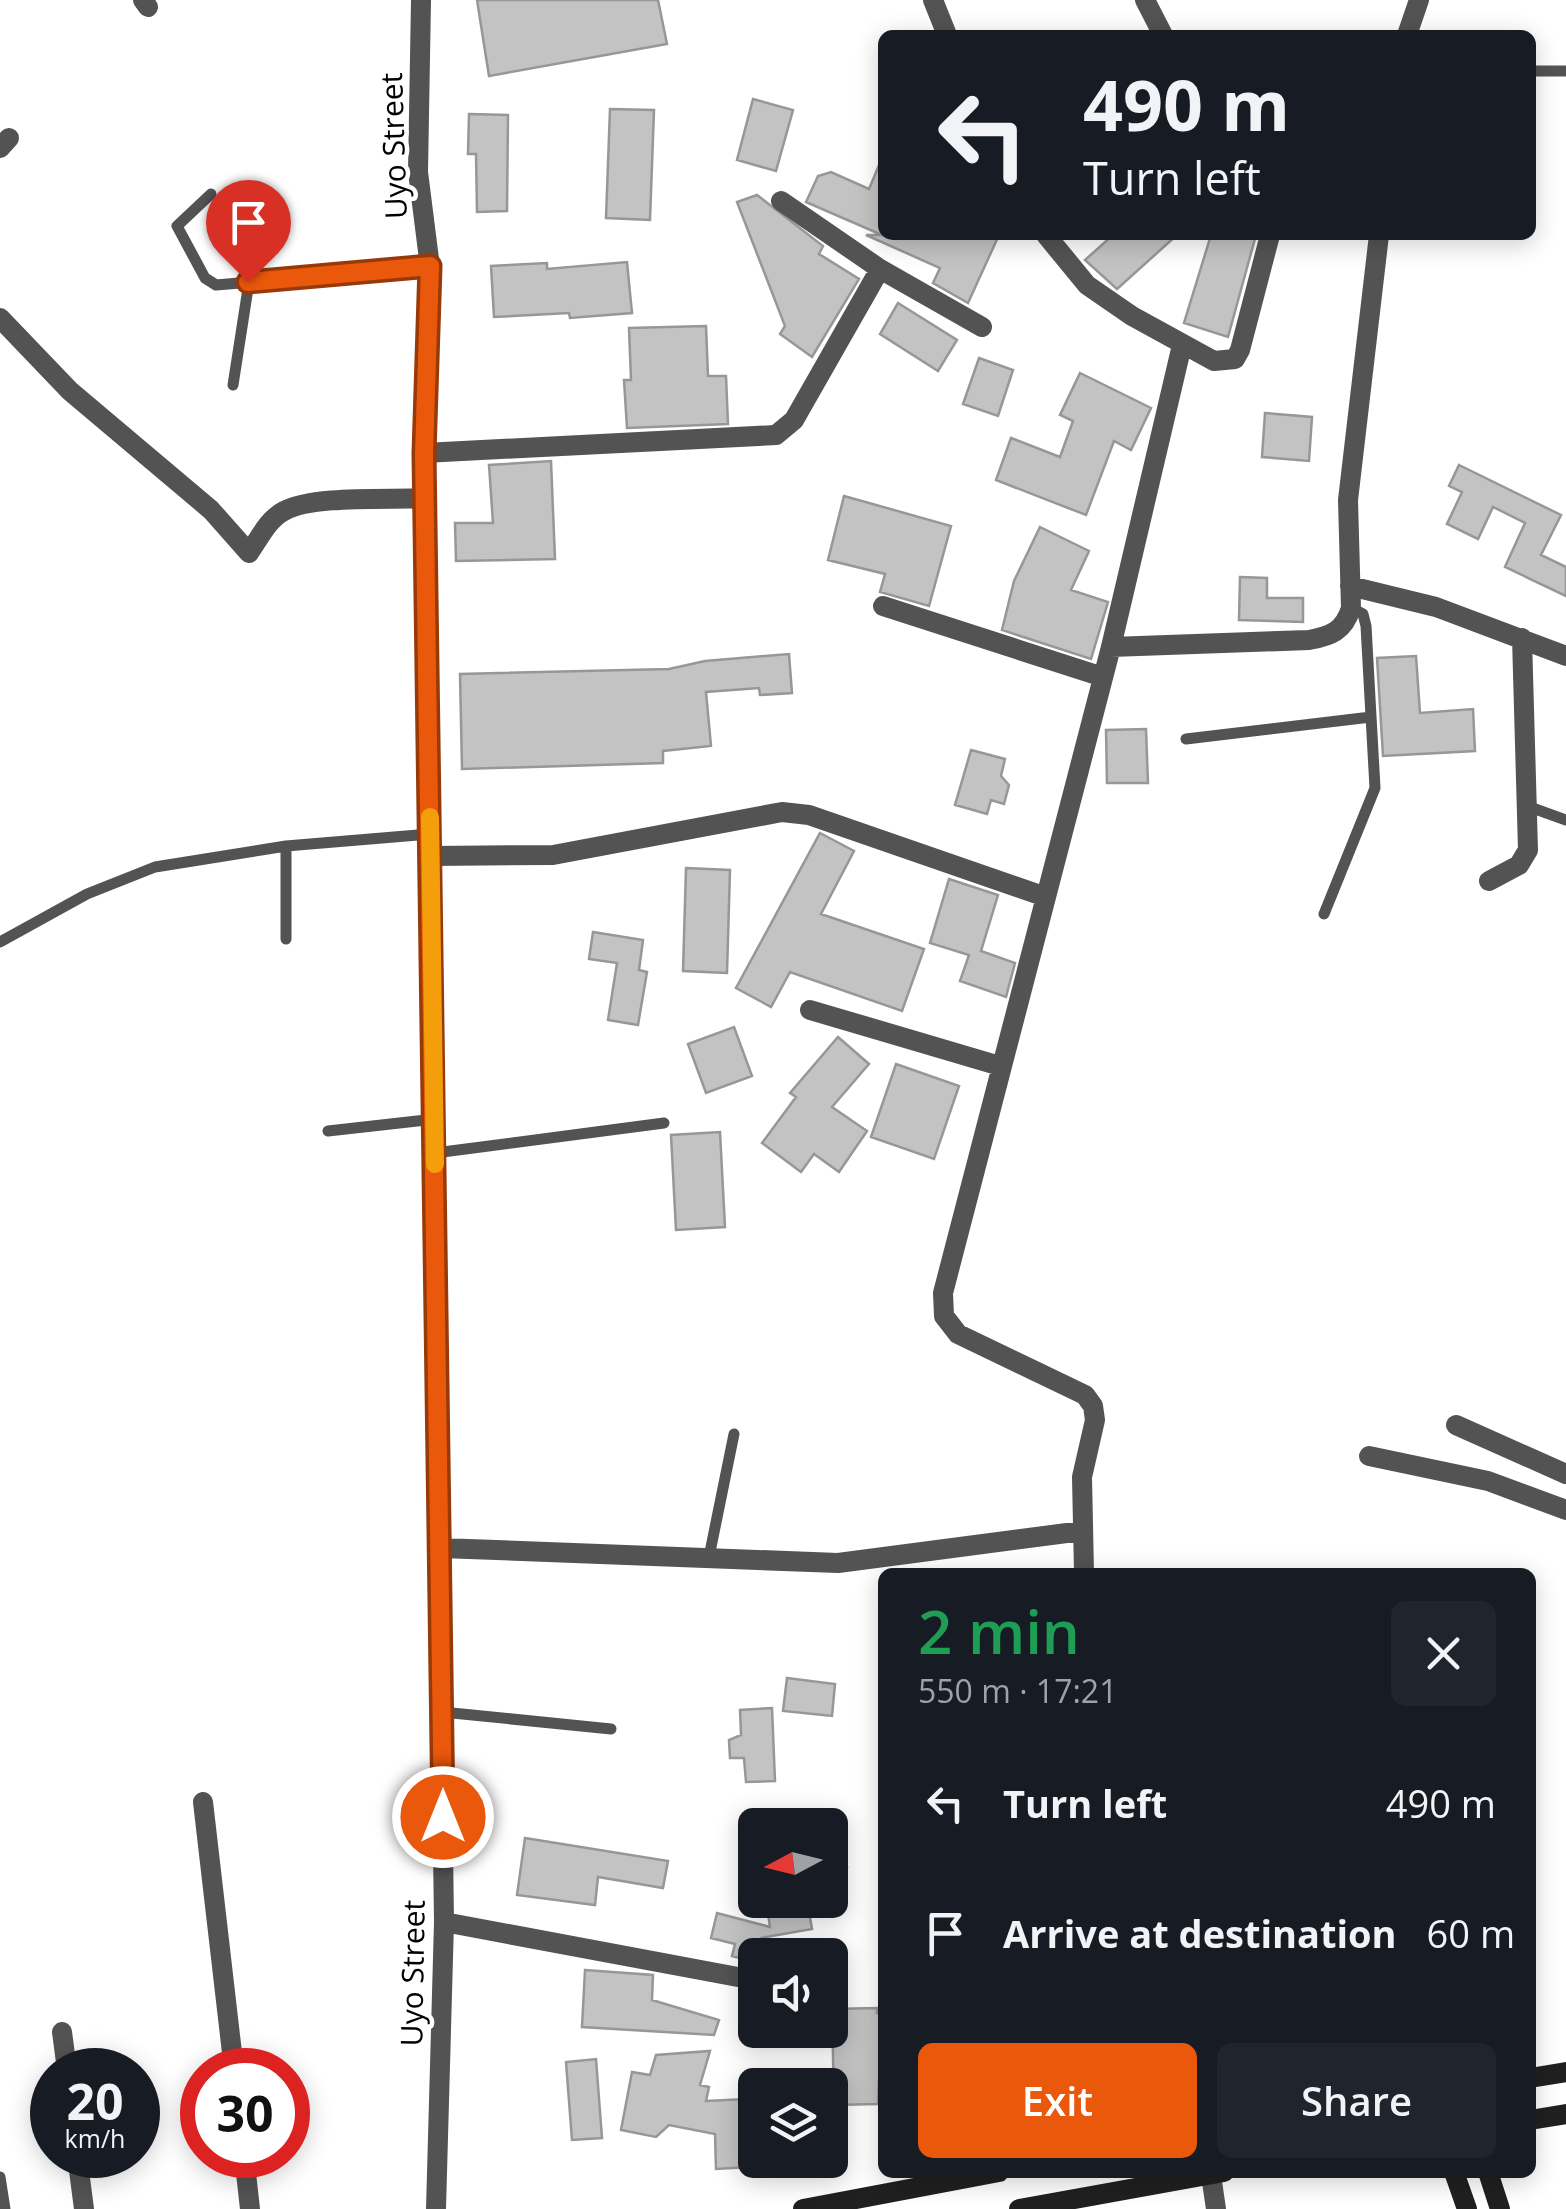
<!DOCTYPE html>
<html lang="en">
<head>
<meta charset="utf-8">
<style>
  :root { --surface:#171b24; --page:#20242c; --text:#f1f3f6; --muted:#9ea1a6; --accent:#ea580c }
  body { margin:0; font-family:"Open Sans",sans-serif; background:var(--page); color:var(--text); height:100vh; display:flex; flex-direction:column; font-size:38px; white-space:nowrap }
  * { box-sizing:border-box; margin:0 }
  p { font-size:32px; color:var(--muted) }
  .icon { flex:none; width:55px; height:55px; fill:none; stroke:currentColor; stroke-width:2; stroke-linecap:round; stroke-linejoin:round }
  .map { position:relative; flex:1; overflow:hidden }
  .side { position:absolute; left:878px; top:1568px; width:658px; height:610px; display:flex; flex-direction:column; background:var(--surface); border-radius:15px; box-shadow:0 5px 25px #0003 }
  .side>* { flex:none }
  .top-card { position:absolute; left:878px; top:30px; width:658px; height:210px; border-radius:15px; box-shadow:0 5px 25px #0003; background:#171b24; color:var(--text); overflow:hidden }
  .needle { width:65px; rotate:263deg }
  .tools { position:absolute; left:738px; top:1808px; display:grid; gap:20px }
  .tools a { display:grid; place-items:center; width:110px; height:110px; border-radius:15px; background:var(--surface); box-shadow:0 5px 25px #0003; font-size:50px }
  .speed { position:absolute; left:30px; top:2048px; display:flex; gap:20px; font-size:50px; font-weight:700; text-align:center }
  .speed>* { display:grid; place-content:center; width:130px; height:130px; border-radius:50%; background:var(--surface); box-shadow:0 5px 25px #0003; line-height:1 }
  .speed small { font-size:25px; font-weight:400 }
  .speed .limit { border:15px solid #d22; background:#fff; color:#111 }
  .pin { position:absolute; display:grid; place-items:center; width:85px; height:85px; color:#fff; margin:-102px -42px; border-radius:50% 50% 50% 0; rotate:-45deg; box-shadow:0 0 10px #0007 }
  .pin .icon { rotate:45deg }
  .me { position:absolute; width:110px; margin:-55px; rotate:0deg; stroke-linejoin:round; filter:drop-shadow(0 0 8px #0008) }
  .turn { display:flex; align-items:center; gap:35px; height:210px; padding:0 40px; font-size:45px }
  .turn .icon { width:130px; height:130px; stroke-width:2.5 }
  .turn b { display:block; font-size:70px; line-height:85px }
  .round { display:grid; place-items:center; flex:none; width:105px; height:105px; border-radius:15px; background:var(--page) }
  .headline { display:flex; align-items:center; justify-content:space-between; height:170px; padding:0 40px }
  h1 { font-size:60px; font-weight:600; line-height:75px; color:#1e9e55 }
  .cta { display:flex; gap:20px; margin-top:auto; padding:20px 40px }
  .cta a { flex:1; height:115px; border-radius:15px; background:var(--accent); color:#fff; font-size:40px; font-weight:600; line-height:115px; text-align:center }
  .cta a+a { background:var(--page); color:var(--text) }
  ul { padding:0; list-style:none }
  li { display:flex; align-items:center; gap:30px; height:130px; padding:0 40px }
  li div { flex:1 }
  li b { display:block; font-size:38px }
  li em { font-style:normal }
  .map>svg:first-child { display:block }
</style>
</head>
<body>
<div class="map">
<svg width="1566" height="2209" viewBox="0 0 1566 2209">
  <rect width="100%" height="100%" fill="#fff"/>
  <!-- building -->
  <path fill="#c3c3c3" stroke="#979797" stroke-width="2.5" d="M477 0H658L667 44 489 76Z
    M753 99 793 110 776 171 737 160Z
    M610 109 654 110 650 220 606 218Z
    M469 114 508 115 507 211 477 212 476 154H468Z
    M882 158V235L806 202 818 176 831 172 869 189Z
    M757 195 823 246 819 254 859 279 812 357 780 334 785 326 737 202Z
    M866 235H999L968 303 933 283 940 268Z
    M1113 235H1177L1117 289 1085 260Z
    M1211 235H1256L1228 337 1184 323Z
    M627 262 632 313 570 318 569 313 494 317 491 266 547 263V269Z
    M898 303 957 340 938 371 880 334Z
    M706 326 708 376H726L728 424 627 428 624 380H631L629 328Z
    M979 358 1013 370 998 416 963 404Z
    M1080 373 1151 408 1131 450 1114 441 1086 515 996 480 1011 438 1060 457 1073 421 1060 415Z
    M1265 413 1312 417 1309 461 1262 457Z
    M551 461 555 559 456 561 455 523H493L489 465Z
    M1459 465 1561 515 1541 555 1566 567V596L1505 567 1525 523 1493 507 1478 539 1447 524 1462 492 1449 486Z
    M844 496 951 526 929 606 880 592 885 574 828 560Z
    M1040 527 1089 551 1071 590 1108 602 1091 659 1002 630 1014 581Z
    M1240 577 1267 578V598H1303V622L1239 620Z
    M789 654 792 693 760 695 759 688 706 692 711 746 663 751V763L462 769 460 674 669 669 705 661Z
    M1416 656 1420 713 1473 709 1475 751 1383 756 1377 658Z
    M1146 729 1148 783H1107L1106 730Z
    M971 750 1005 759 1001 776 1009 785 1004 804 991 800 987 814 955 805Z
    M820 833 854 851 821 914 924 949 902 1011 790 972 771 1007 736 988Z
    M686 868 730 870 727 973 683 971Z
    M949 879 998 895 981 951 1015 963 1006 997 960 981 969 955 930 943Z
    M593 932 643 940 639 970 647 972 638 1025 608 1020 617 963 589 959Z
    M734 1027 752 1076 706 1093 688 1044Z
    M838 1037 869 1064 832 1107 867 1131 839 1172 814 1154 801 1172 762 1143 796 1097 790 1093Z
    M896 1064 959 1086 934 1159 871 1137Z
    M720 1132 725 1227 676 1230 671 1135Z
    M787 1678 835 1684 832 1716 783 1711Z
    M772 1708 775 1781 746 1782 744 1758H730L729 1740 741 1735 740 1710Z
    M839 1819 847 1867 830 1871V1820Z
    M525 1838 668 1861 663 1888 598 1877 595 1905 517 1895Z
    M766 1900H807L812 1929 761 1938 755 1962 732 1956 735 1944 711 1938 717 1913 770 1927Z
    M585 1970 653 1975 652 2000 719 2020 714 2035 582 2027Z
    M877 2008V2013L882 2012 878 2104 834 2105 832 2009Z
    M710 2051 700 2085 709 2087 706 2101 747 2099 750 2167 716 2169 715 2134 669 2125 656 2137 621 2130 632 2072 650 2075 656 2055Z
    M596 2059 602 2138 572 2140 566 2062Z"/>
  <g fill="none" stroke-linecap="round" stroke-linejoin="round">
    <!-- lane -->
    <path stroke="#535353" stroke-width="11" d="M1530 71H1566
      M211 194 177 226 205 278 216 285 430 267
      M233 385 249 282
      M1186 739 1371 717
      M1527 806 1566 820
      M1324 914 1375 788 1366 626 1363 614 1351 608
      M286 939V846
      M0 942 87 894 155 867 286 846 430 834
      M328 1131 435 1119
      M435 1153 664 1123
      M709 1557 734 1434
      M442 1712 611 1729
      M0 2177 5 2209"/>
    <!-- street -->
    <path stroke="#535353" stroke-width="20" d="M143 0 148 7
      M421 0 418 172 430 267 424 453 444 1922 436 2209
      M933 0 947 35
      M1145 0 1163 35
      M1407 35 1419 0
      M0 148 9 138
      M781 201 880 269 982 327
      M1046 235 1087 285 1132 316 1214 361 1235 359 1240 350 1270 235
      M0 318 70 391 211 510 249 553C259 539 268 519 284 511 313 495 389 500 425 498
      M424 453 776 435 794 420 880 269
      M1350 586 1436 607 1566 656
      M883 606 1103 677
      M1111 647 1309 640C1331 636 1344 631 1351 608L1348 500 1379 235
      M431 856 553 855 782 812 809 815 1043 896
      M1489 881 1519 865 1528 850 1522 638
      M810 1010 1000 1066
      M1456 1425 1566 1474
      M1369 1456 1488 1481 1566 1510
      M441 1548 838 1563 1082 1531
      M1084 1572 1082 1477 1095 1420 1093 1406 1085 1395 958 1334 944 1316 943 1293 1111 647 1182 345
      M203 1802 234 2070
      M444 1922 754 1980
      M62 2032 67 2070
      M77 2155 84 2209
      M244 2155 250 2209
      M1211 2175 1216 2209"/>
    <!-- secondary -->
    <path stroke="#202020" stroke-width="20" d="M1530 2078 1566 2072
      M1530 2120 1566 2114
      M1454 2172 1467 2209
      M1488 2172 1500 2209
      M803 2209 999 2172
      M1019 2209 1224 2172"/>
  </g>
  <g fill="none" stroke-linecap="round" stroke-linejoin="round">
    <!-- route casing -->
    <g stroke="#983908" stroke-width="25">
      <path id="route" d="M248 282 430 266 424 453 443 1817"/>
    </g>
    <!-- route -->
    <use href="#route" stroke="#ea580c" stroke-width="18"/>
    <!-- slow -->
    <path stroke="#f59e0b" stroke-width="18" d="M430 817 435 1164"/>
  </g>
  <g text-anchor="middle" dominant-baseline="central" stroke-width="9" stroke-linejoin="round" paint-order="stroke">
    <!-- street labels -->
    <g font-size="30" fill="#000" stroke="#fff">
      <text transform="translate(393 146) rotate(-92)">Uyo Street</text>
      <text transform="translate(412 1973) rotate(-89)">Uyo Street</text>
    </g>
  </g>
</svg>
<div class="tools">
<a><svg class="needle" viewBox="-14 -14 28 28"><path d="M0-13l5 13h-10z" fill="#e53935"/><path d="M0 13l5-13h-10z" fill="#9ea1a6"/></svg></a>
<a><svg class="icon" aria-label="sound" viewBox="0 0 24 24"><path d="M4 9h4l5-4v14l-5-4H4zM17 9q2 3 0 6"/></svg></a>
<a><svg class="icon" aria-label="layers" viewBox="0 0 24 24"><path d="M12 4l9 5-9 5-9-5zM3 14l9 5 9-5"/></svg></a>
</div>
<div class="speed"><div>20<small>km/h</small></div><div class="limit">30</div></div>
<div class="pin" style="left:248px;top:282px;background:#d93025"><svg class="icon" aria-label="arrive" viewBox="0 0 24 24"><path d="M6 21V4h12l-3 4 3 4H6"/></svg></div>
<svg class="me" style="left:443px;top:1817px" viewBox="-20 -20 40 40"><circle r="17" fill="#ea580c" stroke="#fff" stroke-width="3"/><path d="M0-11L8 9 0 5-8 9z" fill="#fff"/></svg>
<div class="top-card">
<div class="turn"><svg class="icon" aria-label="left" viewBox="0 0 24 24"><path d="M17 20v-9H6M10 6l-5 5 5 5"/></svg><div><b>490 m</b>Turn left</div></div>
</div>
<section class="side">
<div class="headline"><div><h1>2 min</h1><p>550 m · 17:21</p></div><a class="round"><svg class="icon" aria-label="close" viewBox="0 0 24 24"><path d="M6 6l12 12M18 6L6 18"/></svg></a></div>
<ul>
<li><svg class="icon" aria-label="left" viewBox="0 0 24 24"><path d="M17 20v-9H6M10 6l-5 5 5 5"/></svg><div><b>Turn left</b></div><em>490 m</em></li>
<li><svg class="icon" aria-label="arrive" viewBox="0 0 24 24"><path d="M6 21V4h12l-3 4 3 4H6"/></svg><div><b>Arrive at destination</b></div><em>60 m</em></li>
</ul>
<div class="cta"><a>Exit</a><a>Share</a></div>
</section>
</div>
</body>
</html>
